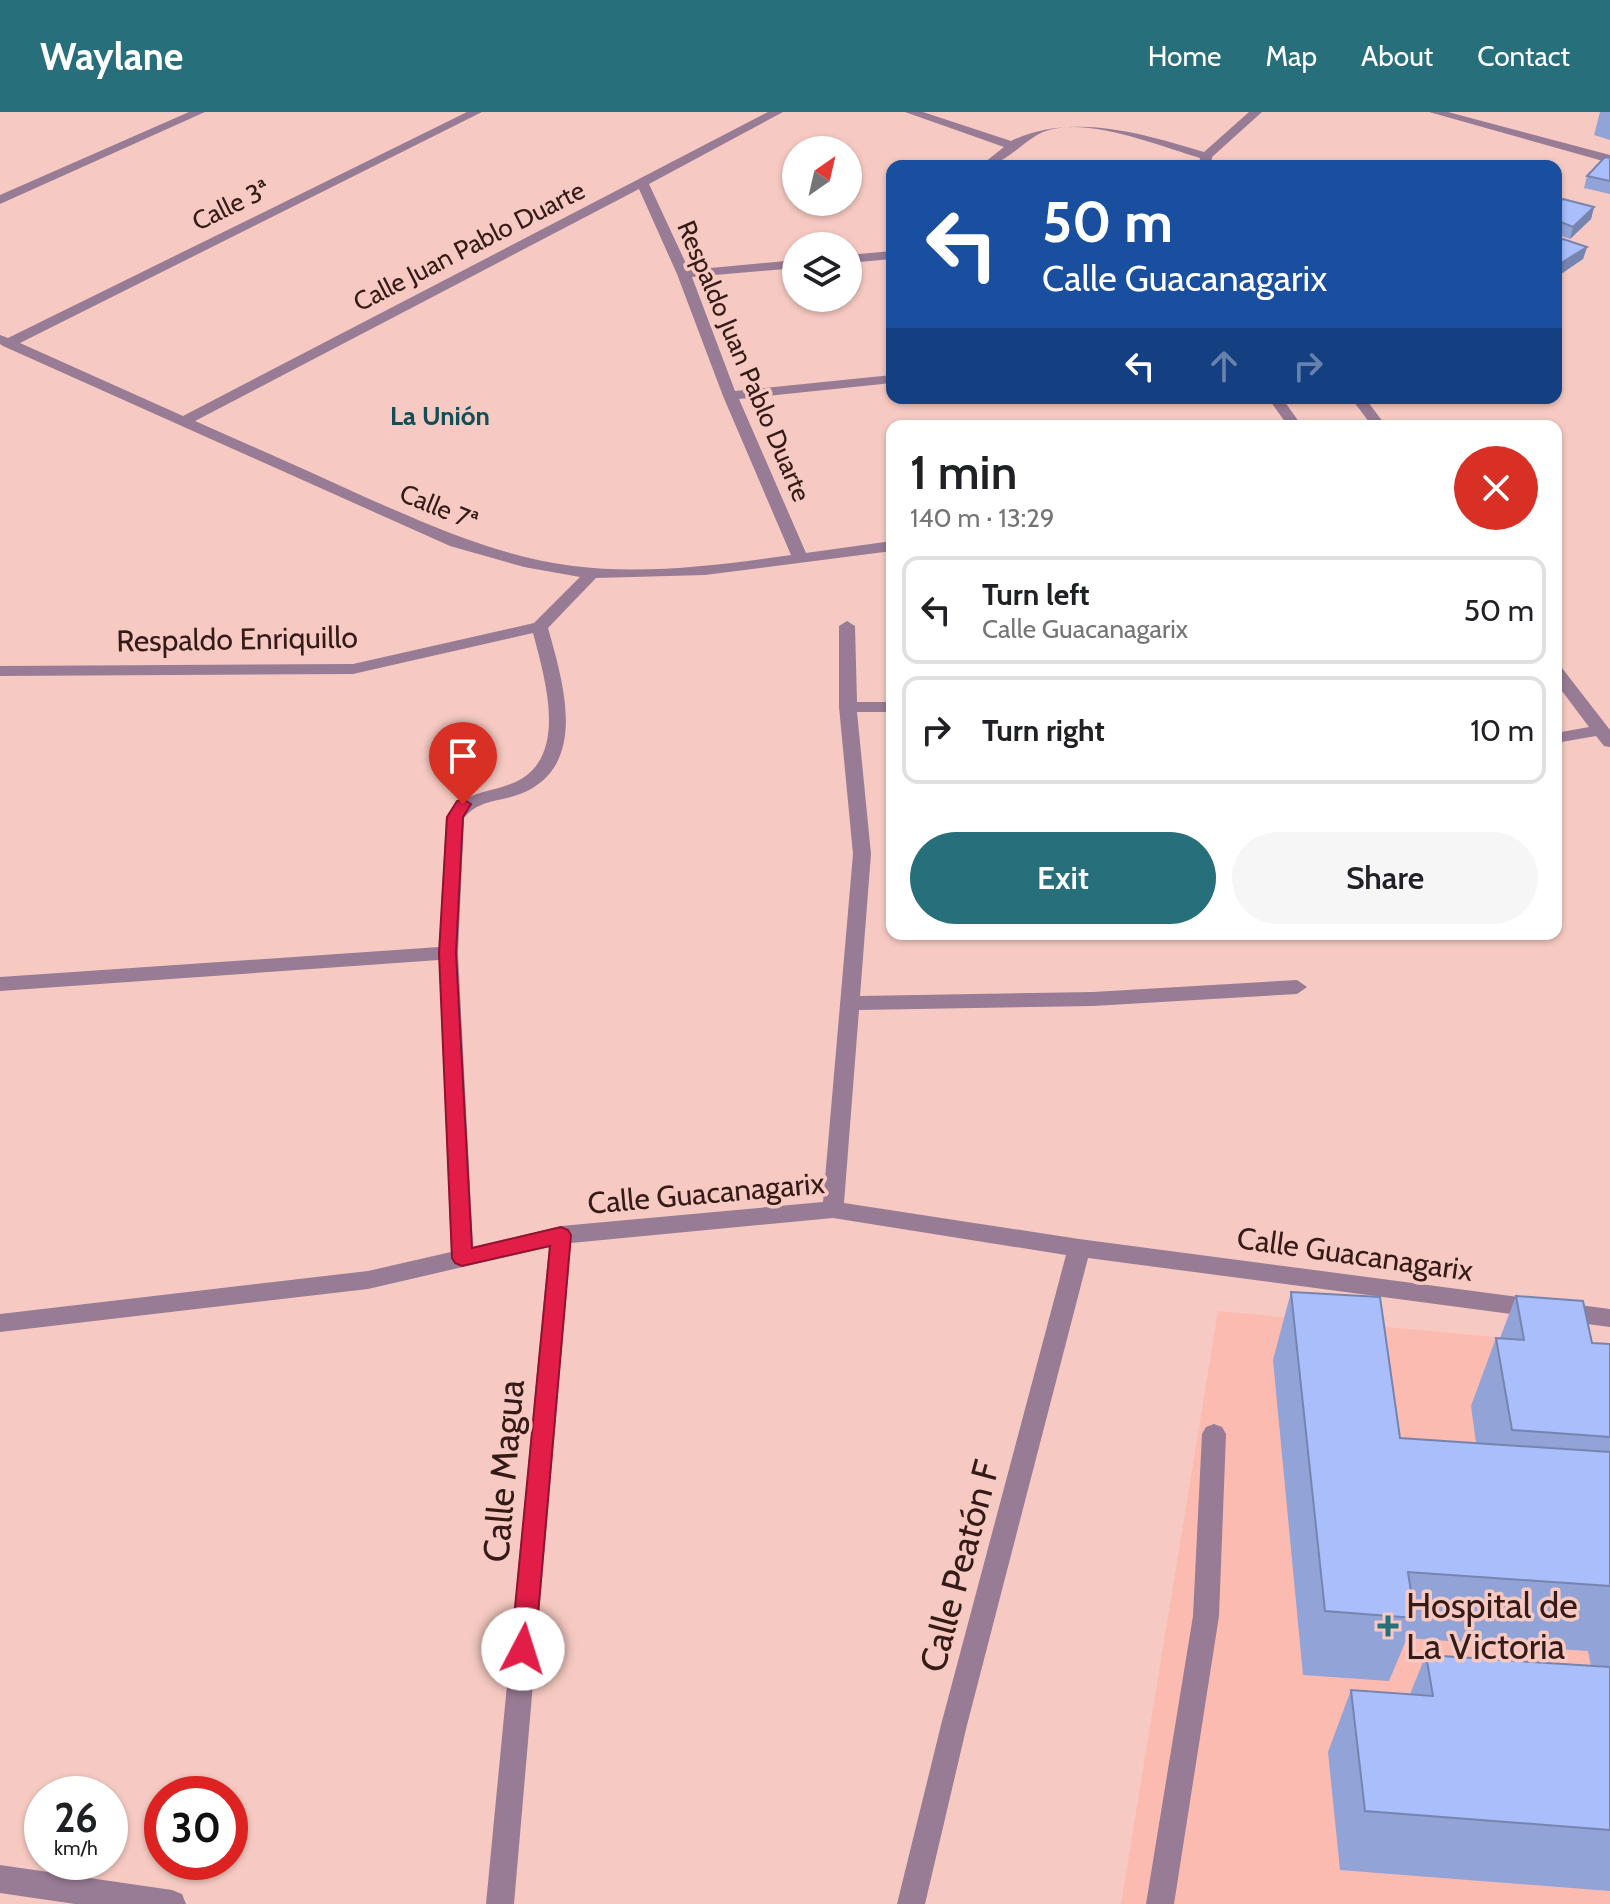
<!DOCTYPE html>
<html lang="en">
<head>
<meta charset="utf-8">
<style>
  :root { --surface:#fff; --page:#f6f6f6; --text:#202124; --muted:#757577; --line:#e0e0e0; --accent:#276f7b }
  body { margin:0; font-family:Cabin,sans-serif; background:var(--page); color:var(--text); height:100vh; display:flex; flex-direction:column; font-size:30px; white-space:nowrap }
  * { box-sizing:border-box; margin:0 }
  p { font-size:26px; color:var(--muted) }
  .icon { flex:none; width:44px; height:44px; fill:none; stroke:currentColor; stroke-width:2; stroke-linecap:round; stroke-linejoin:round }
  .map { position:relative; flex:1; overflow:hidden }
  .details { position:absolute; left:886px; top:308px; width:676px; height:520px; display:flex; flex-direction:column; background:var(--surface); border-radius:16px; box-shadow:0 2px 6px #0004 }
  .details>* { flex:none }
  .hud { position:absolute; left:886px; top:48px; width:676px; height:244px; border-radius:16px; box-shadow:0 2px 6px #0004; background:#1a4fa0; color:#fff; overflow:hidden }
  .needle { width:52px; rotate:34deg }
  .controls { position:absolute; left:782px; top:24px; display:grid; gap:16px }
  .controls a { display:grid; place-items:center; width:80px; height:80px; border-radius:50%; background:var(--surface); box-shadow:0 2px 6px #0004; font-size:40px }
  .speed { position:absolute; left:24px; top:1664px; display:flex; gap:16px; font-size:40px; font-weight:700; text-align:center }
  .speed>* { display:grid; place-content:center; width:104px; height:104px; border-radius:50%; background:var(--surface); box-shadow:0 2px 6px #0004; line-height:1 }
  .speed small { font-size:20px; font-weight:400 }
  .speed .limit { border:12px solid #d22; background:#fff; color:#111 }
  .pin { position:absolute; display:grid; place-items:center; width:68px; height:68px; color:#fff; margin:-82px -34px; border-radius:50% 50% 50% 0; rotate:-45deg; box-shadow:0 0 8px #0007 }
  .pin .icon { rotate:45deg }
  .me { position:absolute; width:88px; margin:-44px; rotate:5deg; stroke-linejoin:round; filter:drop-shadow(0 0 6px #0008) }
  .turn { display:flex; align-items:center; gap:28px; height:168px; padding:0 24px; font-size:36px }
  .turn .icon { width:104px; height:104px; stroke-width:2.5 }
  .turn b { display:block; font-size:56px; line-height:68px }
  .lanes { display:flex; align-items:center; height:76px; padding:0 24px; background:#0003; justify-content:center; gap:40px; direction:ltr }
  .lanes .off { opacity:.35 }
  .round { display:grid; place-items:center; flex:none; width:84px; height:84px; border-radius:42px; background:var(--page) }
  .overview { display:flex; align-items:center; justify-content:space-between; height:136px; padding:0 24px }
  h1 { font-size:48px; font-weight:600; line-height:60px }
  .primary-button { display:flex; gap:16px; margin-top:auto; padding:16px 24px }
  .primary-button a { flex:1; height:92px; border-radius:48px; background:var(--accent); color:#fff; font-size:32px; font-weight:600; line-height:92px; text-align:center }
  .primary-button a+a { background:var(--page); color:var(--text) }
  ul { padding:0; list-style:none }
  li { display:flex; align-items:center; gap:24px; height:108px; margin:0 16px 12px; padding:0 8px; border:4px solid var(--line); border-radius:16px }
  li div { flex:1 }
  li b { display:block; font-size:30px }
  li em { font-style:normal }
  header { display:flex; align-items:center; gap:48px; box-sizing:border-box; height:112px; padding:0 40px; background:var(--accent); color:#fff }
  header strong { font-size:38px }
  nav { display:flex; gap:44px; margin-inline-start:auto; font-size:28px }
  .map>svg:first-child { display:block }
</style>
</head>
<body>
<header>
<strong>Waylane</strong>
<nav><a>Home</a><a>Map</a><a>About</a><a>Contact</a></nav>
</header>
<div class="map">
<svg width="1610" height="1792" viewBox="0 0 1610 1792">
  <rect width="100%" height="100%" fill="#f6cac2"/>
  <!-- built -->
  <path fill="#fbbbb0" d="M1218 1199 1610 1236V1792H1121Z"/>
  <g fill="none" stroke-linecap="round" stroke-linejoin="round">
    <!-- minor -->
    <path fill="#987b94" fill-rule="evenodd" d="M189 0H205L0 92V83Z
      M467 0H482L20 231 183 304 768 0H783L649 72 689 158 796 148V156L692 165 735 279 892 263V271L739 287 806 441 892 429V439L705 463 596 466 548 516C563 570 590 655 520 682 500 690 479 687 464 706L458 841 473 1135 561 1114 823 1090 853 742 839 595V514L847 509 855 514 857 590H892V600H857L871 742 860 884 1093 880 1297 868 1307 875 1297 882 1093 894 859 898 844 1091 1079 1127 1610 1197V1215L1088 1146 967 1613 925 1792H897L941 1613 1066 1143 833 1106 571 1131 514 1792H486L549 1135 368 1177 0 1220V1202L368 1159 451 1140 439 848 0 879V865L439 835 446 705C461 682 480 682 505 674 572 654 546 571 533 521L353 562 0 564V554L353 552 534 511 580 465 524 455 450 434 3 234 0 232V223L8 226ZM639 77 677 162 723 284 791 443C720 453 645 463 573 454 500 445 434 415 367 386 310 360 252 334 195 309Z
      M905 0H923L1011 29C1070 0 1142 21 1204 40L1249 0H1262L1212 45 1211 54H1199L1200 46C1159 34 1085 3 1043 20 1021 30 1005 54 980 54L1004 35Z
      M1429 0H1448L1610 43V51Z
      M892 139V147L848 151V143Z
      M1268 286H1282L1302 314H1288Z
      M1351 286H1365L1386 314H1372Z
      M1556 555 1562 556 1610 618V635L1604 634 1596 624 1556 631V621L1589 615 1556 571Z
      M1214 1312 1222 1315 1226 1322 1219 1504 1174 1792H1146L1193 1504 1202 1322 1206 1315Z
      M0 1753 172 1778 182 1782 186 1792H75L0 1781Z"/>
  </g>
  <!-- wall -->
  <path fill="#91a3d7" d="M1600 0H1610V28L1594 23Z
    M1610 46V82L1584 76 1587 64Z
    M1556 93 1594 95 1591 107 1570 127 1556 122Z
    M1556 131 1587 135 1583 147 1558 164 1556 163Z
    M1291 1180 1400 1326 1476 1331 1471 1294 1496 1226H1500L1516 1184 1592 1231 1610 1232V1779L1340 1758 1328 1640 1351 1578 1410 1582 1426 1543 1591 1554 1588 1539 1407 1526 1389 1569 1303 1563 1273 1248Z"/>
  <!-- shaded-wall -->
  <path fill="#7685af" d="M1594 95 1591 107 1570 127 1573 115Z
    M1587 135 1583 147 1558 164 1561 151Z"/>
  <!-- building -->
  <path fill="#a9befa" stroke="#7685af" stroke-width="2" d="M1605 45 1610 46V69L1587 64Z
    M1563 87 1594 95 1573 115 1556 108V93Z
    M1563 127 1587 135 1561 151 1556 149V131Z
    M1291 1180 1380 1185 1400 1326 1610 1340V1474L1408 1460 1415 1506 1325 1499Z
    M1516 1184 1583 1189 1592 1231 1610 1232V1325L1512 1318 1496 1226 1524 1228Z
    M1426 1543 1610 1555V1718L1365 1699 1351 1578 1433 1584Z"/>
  <!-- route -->
  <path fill="#e11d48" stroke="#92132f" stroke-width="2" d="M463 687 471 692 463 705 456 841 472 1136 561 1115 568 1118 571 1123 535 1537 531 1545 523 1548 515 1545 511 1537 550 1134 462 1154 455 1151 452 1146 439 841 447 705 457 689Z"/>
  <!-- markers -->
  <path fill="#276f7b" stroke="#f6cac2" stroke-width="3" d="M1384 1502h8v8h8v8h-8v8h-8v-8h-8v-8h8z"/>
  <g text-anchor="middle" dominant-baseline="central" stroke-width="7" stroke-linejoin="round" paint-order="stroke">
    <!-- far-street labels -->
    <g font-size="26" fill="#351b17" stroke="#f6cac2">
      <text transform="translate(231 93) rotate(-26)">Calle 3ª</text>
      <text transform="translate(469 134) rotate(-27)">Calle Juan Pablo Duarte</text>
      <text transform="translate(744 249) rotate(67)">Respaldo Juan Pablo Duarte</text>
      <text transform="translate(439 395) rotate(22)">Calle 7ª</text>
    </g>
    <!-- far-neighbourhood labels -->
    <g font-size="26" font-weight="bold" fill="#134e57" stroke="#f6cac2">
      <text x="440" y="304">La Unión</text>
    </g>
    <!-- street labels -->
    <g font-size="30" fill="#351b17" stroke="#f6cac2">
      <text transform="translate(237 527) rotate(-1)">Respaldo Enriquillo</text>
      <text transform="translate(706 1081) rotate(-5)">Calle Guacanagarix</text>
      <text transform="translate(1355 1142) rotate(8)">Calle Guacanagarix</text>
    </g>
    <!-- near-street labels -->
    <g font-size="36" fill="#351b17" stroke="#f6cac2">
      <text transform="translate(503 1359) rotate(-85)">Calle Magua</text>
      <text transform="translate(959 1454) rotate(-75)">Calle Peatón F</text>
    </g>
    <!-- near-poi labels -->
    <g font-size="36" fill="#351b17" stroke="#f6cac2" text-anchor="start">
      <text x="1406" y="1493">Hospital de<tspan x="1406" dy="41">La Victoria</tspan></text>
    </g>
  </g>
</svg>
<div class="controls">
<a><svg class="needle" viewBox="-14 -14 28 28"><path d="M0-13l5 13h-10z" fill="#e53935"/><path d="M0 13l5-13h-10z" fill="#757577"/></svg></a>
<a><svg class="icon" aria-label="layers" viewBox="0 0 24 24"><path d="M12 4l9 5-9 5-9-5zM3 14l9 5 9-5"/></svg></a>
</div>
<div class="speed"><div>26<small>km/h</small></div><div class="limit">30</div></div>
<div class="pin" style="left:463px;top:692px;background:#d93025"><svg class="icon" aria-label="arrive" viewBox="0 0 24 24"><path d="M6 21V4h12l-3 4 3 4H6"/></svg></div>
<svg class="me" style="left:523px;top:1537px" viewBox="-20 -20 40 40"><circle r="19" fill="#fff"/><path d="M0-13L10 11 0 6-10 11z" fill="#e11d48"/></svg>
<div class="hud">
<div class="turn"><svg class="icon" aria-label="left" viewBox="0 0 24 24"><path d="M17 20v-9H6M10 6l-5 5 5 5"/></svg><div><b>50 m</b>Calle Guacanagarix</div></div>
<div class="lanes"><svg class="icon" aria-label="left" viewBox="0 0 24 24"><path d="M17 20v-9H6M10 6l-5 5 5 5"/></svg><svg class="icon off" aria-label="ahead" viewBox="0 0 24 24"><path d="M12 20V5M6 11l6-6 6 6"/></svg><svg class="icon off" aria-label="right" viewBox="0 0 24 24"><path d="M7 20v-9h11M14 6l5 5-5 5"/></svg></div>
</div>
<section class="details">
<div class="overview"><div><h1>1 min</h1><p>140 m · 13:29</p></div><a class="round" style="background:#d93025;color:#fff"><svg class="icon" aria-label="close" viewBox="0 0 24 24"><path d="M6 6l12 12M18 6L6 18"/></svg></a></div>
<ul>
<li><svg class="icon" aria-label="left" viewBox="0 0 24 24"><path d="M17 20v-9H6M10 6l-5 5 5 5"/></svg><div><b>Turn left</b><p>Calle Guacanagarix</p></div><em>50 m</em></li>
<li><svg class="icon" aria-label="right" viewBox="0 0 24 24"><path d="M7 20v-9h11M14 6l5 5-5 5"/></svg><div><b>Turn right</b></div><em>10 m</em></li>
</ul>
<div class="primary-button"><a>Exit</a><a>Share</a></div>
</section>
</div>
</body>
</html>
